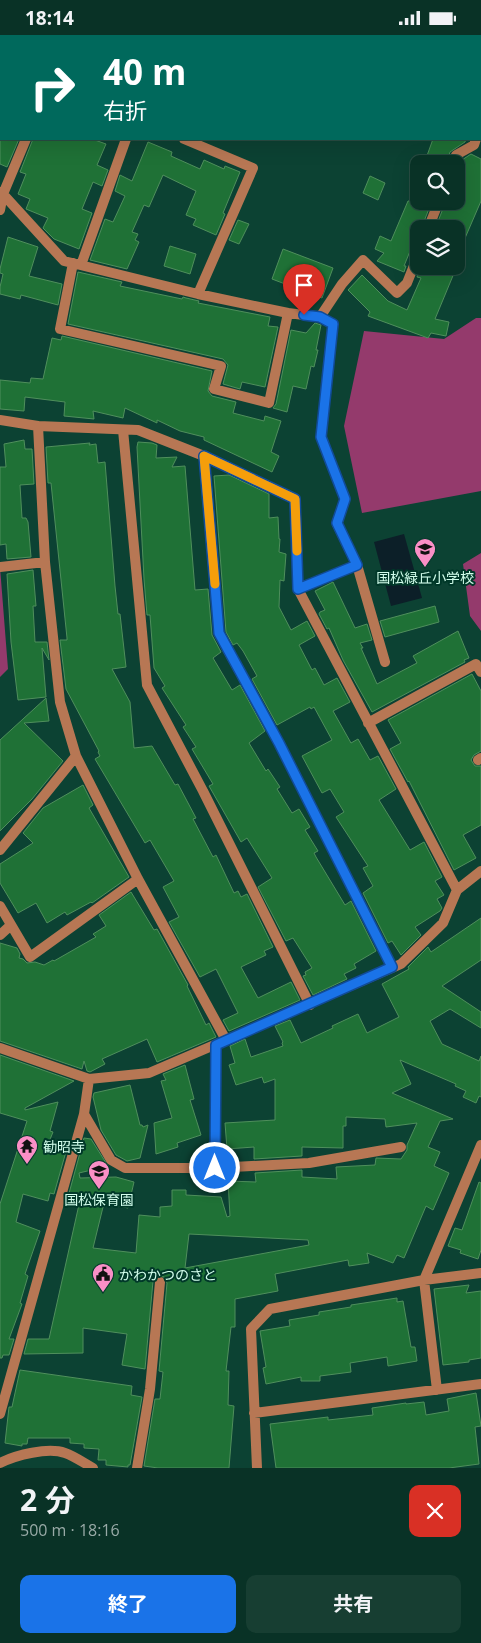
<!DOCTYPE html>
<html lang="ja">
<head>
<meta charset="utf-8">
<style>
  :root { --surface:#093226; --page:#173e32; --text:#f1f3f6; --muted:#99aaa7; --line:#294d43; --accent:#1a73e8 }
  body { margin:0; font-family:"Open Sans","Noto Sans JP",sans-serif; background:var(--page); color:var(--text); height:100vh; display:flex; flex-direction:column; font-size:19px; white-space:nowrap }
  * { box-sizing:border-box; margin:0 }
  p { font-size:16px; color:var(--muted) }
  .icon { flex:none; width:28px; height:28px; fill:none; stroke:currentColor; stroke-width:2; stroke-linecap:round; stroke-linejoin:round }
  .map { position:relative; height:1433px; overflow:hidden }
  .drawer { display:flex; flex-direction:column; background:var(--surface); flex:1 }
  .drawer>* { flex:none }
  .top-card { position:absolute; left:0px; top:0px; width:481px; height:105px; box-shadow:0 5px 20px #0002,0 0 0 1px var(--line); background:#00695c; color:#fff; overflow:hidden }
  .buttons { position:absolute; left:410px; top:120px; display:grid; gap:10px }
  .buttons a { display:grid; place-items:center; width:55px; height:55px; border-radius:10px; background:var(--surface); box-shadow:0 5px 20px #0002,0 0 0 1px var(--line); font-size:25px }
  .pin { position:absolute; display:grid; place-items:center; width:42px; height:42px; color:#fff; margin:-51px -21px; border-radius:50% 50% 50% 0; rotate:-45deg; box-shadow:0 0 5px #0007 }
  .pin .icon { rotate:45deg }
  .me { position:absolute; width:55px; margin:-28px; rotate:0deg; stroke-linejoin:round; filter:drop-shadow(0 0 4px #0008) }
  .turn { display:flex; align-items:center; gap:18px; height:105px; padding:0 20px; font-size:22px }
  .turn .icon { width:65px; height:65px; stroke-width:2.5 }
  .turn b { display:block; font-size:35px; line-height:42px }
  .round { display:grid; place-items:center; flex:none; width:52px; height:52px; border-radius:10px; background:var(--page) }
  .overview { display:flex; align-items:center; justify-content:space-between; height:85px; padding:0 20px }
  h1 { font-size:30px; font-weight:700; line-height:38px }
  .primary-button { display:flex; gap:10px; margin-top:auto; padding:10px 20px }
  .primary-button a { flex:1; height:58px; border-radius:10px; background:var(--accent); color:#fff; font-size:20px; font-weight:700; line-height:58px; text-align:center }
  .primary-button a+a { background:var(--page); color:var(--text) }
  .status { display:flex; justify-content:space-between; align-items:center; height:35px; padding:0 25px; background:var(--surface); direction:ltr }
  .status svg { height:14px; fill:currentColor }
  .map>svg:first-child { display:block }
</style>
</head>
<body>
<div class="status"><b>18:14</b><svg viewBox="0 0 49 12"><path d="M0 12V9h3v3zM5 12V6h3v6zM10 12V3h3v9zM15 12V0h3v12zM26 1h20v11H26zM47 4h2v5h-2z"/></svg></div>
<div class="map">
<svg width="481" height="1433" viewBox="0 0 481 1433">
  <rect width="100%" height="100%" fill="#0c4233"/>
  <!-- green -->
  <path fill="#943a6c" d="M476 283H481V456L362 478 344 391 364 296 444 304Z
    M481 518V596L470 581 463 529Z
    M0 532 8 634 0 642Z"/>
  <!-- water -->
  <path fill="#0c1f28" d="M404 499 422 563 391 571 374 507Z"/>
  <!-- building -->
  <path fill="#1f7136" stroke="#4f8f5c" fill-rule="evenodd" d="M0 104H19L7 132 0 129Z
    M33 104H92L106 109 97 130 108 135 102 151 93 147 82 174 92 178 79 214 54 204 43 193 48 183 26 174 30 164 18 159 26 139 20 137Z
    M433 104H466L465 107 450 117 446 129H424Z
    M148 107 172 117 171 121 200 134 204 125 224 134 225 131 240 137 223 178 225 179 216 200 193 190 196 184 186 180 196 156 163 140 149 172 144 170 132 197 138 199 135 205 139 207 127 234 90 225 105 184 113 187 125 161 115 156 120 140 132 146Z
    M471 119 481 124V166L456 224V194H435L446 166H456V135L462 125Z
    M370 141 385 148 378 165 363 158Z
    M408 166H432L421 194H419L404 231H406L404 237 377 226 384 218 375 214 380 201 391 206Z
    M238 185 249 189 239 209 229 205Z
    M8 202 38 212 29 241 62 249 58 270 21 260 20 264 0 259V252L3 239 0 238V234Z
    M170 211 196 219 190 239 164 231Z
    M283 214 333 233 322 263 272 244Z
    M421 231H457L435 284 449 287 446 301 431 298 428 303 368 281 370 277 348 255 362 240 388 266 407 275 421 243 417 242Z
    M78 237 122 247 120 251 182 264 183 262 186 263 199 266 198 268 270 282 268 291 278 292 265 352 242 347 240 354 223 349 228 330 223 324 68 289Z
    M315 288 321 290 316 315H318L314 332 311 331 306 354 293 351 287 377 273 373 276 369 291 295 306 298Z
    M62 301 212 336 208 356 212 361 236 367 233 378 264 386 265 381 281 386 271 417 279 421 272 437 204 405V402L180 396 157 385V388L125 373 123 383 93 376 94 384 64 381 65 367 25 362 24 376 0 374V345L30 348 31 343 43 344 52 303 61 305Z
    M24 405 25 414H32L34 449 20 450 22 483H26L28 487 31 522 7 524 6 509 0 510V432H6L4 409Z
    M138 407 152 408 157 410 156 423 177 422 172 432 185 431 195 555 208 554 212 600 221 617 213 623 232 655 240 650 265 696 249 708 266 736 268 734 280 752 277 754 292 778 299 774 310 792 305 795 318 816 314 818 316 822 345 870 351 866 376 916 354 929 356 933 344 939 347 944 313 960 303 941 306 940 305 937 312 933 293 903 286 906 258 852 272 843 247 803 241 807 209 751 213 749 192 714 196 712 183 692 186 690 162 653 165 651 154 633 150 580H147L144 544 137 412Z
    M90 408 89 410 96 409 98 428 105 427 115 551 118 579H120L126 632 112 634 130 667 134 713 152 711 175 750 178 749 196 783 193 784 213 822 216 820 234 858 238 856 241 862 247 859 273 912 264 916 266 920 241 932 258 963 291 947 300 965 229 996 223 985 238 978 216 934 200 942 169 887 179 882 163 852 174 846 150 805 145 808 95 724 100 721 98 717 99 716 66 654 60 605H67V603L51 448H48L46 412Z
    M229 440 269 459V483L278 482 279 504H280L279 517 286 519 284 546 280 545 279 572 291 595 307 586 315 601 299 610 312 635 315 633 324 650 337 643 350 667 333 676 351 708 358 704 370 725 378 721 396 754 379 765 410 815 424 807 442 842 435 846 444 860 437 864 442 873 440 876 415 892 421 900 401 920 392 906 388 908 363 858 373 851 363 833 368 831 336 782 344 777 330 754 322 758 302 721 332 705 314 672 311 674 310 672 277 690 252 644 257 641 243 616 237 608 233 610 226 597 214 441Z
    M33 535 36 571H33L35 607H47L49 625 42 613 46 662 18 665 11 607 7 539Z
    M333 547 355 593 367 589 372 605 360 608 363 613H361L377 649 417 628 413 621 458 596 469 623 464 625 465 627 372 677 343 625 329 593 327 594 319 579 320 577 325 575 315 556Z
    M435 571 439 587 385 602 380 586Z
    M472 639 481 656V716L474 720 471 725 475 731H481V790L463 800 476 823 454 835 409 746 408 747 390 714 401 708 388 685Z
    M46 663 49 686 24 688 63 726 32 764 0 796V705Z
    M83 750 93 770 89 773 129 842 92 868 91 867 67 880 65 877 47 888 36 868 18 878 0 848V829L33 808 23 798 43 773Z
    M131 857 154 895 157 894 188 950 187 951 206 990 209 988 216 1002 157 1027 147 1004 102 1024 105 1029 90 1037 87 1036 84 1026 82 1034 0 1006V908L17 913 20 919 19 923 23 924 27 928 35 927 44 930 53 925 54 926 96 902 93 899 106 891 99 880Z
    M481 883V925L442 951 481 977V993L450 974 430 986 442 1009 479 1026 481 1021V1062L479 1061 476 1068 463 1062 466 1056 455 1051 456 1049 400 1025 411 1049 392 1058 453 1084 440 1086 428 1112 440 1117 434 1131 449 1138 433 1175 426 1171 404 1223 397 1220 393 1228 367 1218 369 1228 349 1231 348 1225 275 1239 278 1256 235 1264V1292H231L226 1336H229L228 1370 234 1371 229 1433H158L144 1431 155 1364H160L163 1337 159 1336 167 1248 164 1242 158 1241 153 1246 145 1334 122 1330 127 1299 83 1293V1318L24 1319 28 1304H49L80 1165 68 1162 84 1103 91 1104 108 1131 79 1138 80 1143 116 1142 134 1147 128 1173 104 1168 93 1213 136 1218 139 1180 160 1182V1172L172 1171V1155H186V1160L221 1162 227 1182 230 1181 228 1146 256 1147 255 1138 302 1135V1142L337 1144 336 1132 375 1130 376 1123 401 1124 407 1115V1110L417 1088 386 1092 385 1084 346 1082V1091H343V1113L302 1112V1121L254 1124V1112L227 1114 225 1088 275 1085V1044L264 1048 262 1042 236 1050 229 1030 235 1028 230 1011 245 1004 251 1022 283 1011 282 1008 283 1007 275 991 290 985 301 1008 333 993 332 991 358 979 367 998 399 982 382 949 409 934 408 932 428 912 431 917ZM189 1199 308 1205 309 1210 185 1233Z
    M0 1020 74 1046 25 1073V1075L58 1067 50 1096 53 1097 49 1107 67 1113 54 1159 50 1158 48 1166 23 1159 16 1187 40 1196 25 1239 28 1241 20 1268 22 1269 9 1304H14L9 1320H3L2 1323H0V1169L27 1086 0 1078Z
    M185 1030 194 1064 190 1065 201 1100 177 1108 178 1112 156 1119 154 1088 172 1083 161 1046 166 1045 163 1039Z
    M130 1050 140 1090H142L143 1092 148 1090 140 1123 127 1126 116 1120 101 1095 93 1062 94 1058Z
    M479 1147 481 1148V1215L478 1224 460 1218 461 1215 448 1211 455 1193 462 1195Z
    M469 1250 466 1258 481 1256V1323L469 1325V1327L443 1330 434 1254Z
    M397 1263V1267L403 1266 411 1312H415L417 1326 388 1331 387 1322 350 1328 351 1337 320 1341V1346H301V1342L266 1349 263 1333 266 1332 260 1296 290 1291 289 1285 319 1280V1277L351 1272V1270Z
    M20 1335 132 1351 131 1360 142 1362 130 1430H128V1432L106 1430V1425H98L99 1414 84 1413V1409L70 1408V1403H28L27 1409H22V1411L5 1408 9 1372H12Z
    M476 1358 481 1391 475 1392 479 1429 449 1433H276L270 1389 328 1382V1385L373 1380 372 1373 406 1368V1369L424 1367 426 1380 449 1376 447 1364Z"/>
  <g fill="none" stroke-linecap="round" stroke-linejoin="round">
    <!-- minor -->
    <path stroke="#b77754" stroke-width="10" d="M69 1V0
      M258 1V0
      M480 89 481 86
      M26 104 3 159 64 226 198 259 288 278 320 282 342 249 363 225 397 258 407 248 419 218
      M184 104 253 133 198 259
      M453 129 456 120 474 110 476 104
      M0 175 3 159 1 157
      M428 194 439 166
      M73 228 60 294 221 331 214 354 269 368 288 278
      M81 230 126 104
      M320 282 333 289 321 401 345 464 337 489 357 530 385 627
      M0 385 38 391 45 527
      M38 391 138 395 204 421 295 464 298 554 457 855
      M123 395 147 650 203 756 310 970
      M204 421 219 599 279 708 392 932
      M0 532 45 527 60 667 76 721 138 844 226 1005 149 1038 89 1044 0 1013
      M298 554 357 530
      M368 688 476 629 481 637
      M478 725 481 723
      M0 815 76 721
      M0 871 30 922 138 844
      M0 900 11 890
      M226 1005 401 929 443 888 457 855 481 836
      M84 1079 111 1125 125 1133H215L309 1128 401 1112
      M215 1133 216 1010
      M437 1355 424 1245 481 1238
      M254 1378 481 1349
      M0 1379 84 1079 89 1044
      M0 1428C16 1420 48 1412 65 1418 74 1421 84 1428 93 1433
      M137 1433 150 1354 160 1247
      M257 1433 251 1294 270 1274 424 1245 481 1110"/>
  </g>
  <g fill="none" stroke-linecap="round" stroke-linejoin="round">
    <!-- route casing -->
    <g stroke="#114b97" stroke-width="12">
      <path id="route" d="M215 1133 216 1010 392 932 279 708 219 598 204 421 295 464 298 554 357 530 337 488 345 464 321 402 333 289 320 282 304 280"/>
    </g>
    <!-- route -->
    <use href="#route" stroke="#1a73e8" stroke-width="9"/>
    <!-- slow -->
    <path stroke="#f59e0b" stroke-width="9" d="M215 549 204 421 295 464 297 516"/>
  </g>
  <!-- icons -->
  <defs>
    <g id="school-pin" transform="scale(1.125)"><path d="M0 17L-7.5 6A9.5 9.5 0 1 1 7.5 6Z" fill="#fa8fc6" stroke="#003829"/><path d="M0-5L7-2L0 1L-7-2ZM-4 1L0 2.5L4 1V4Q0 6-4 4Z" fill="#111"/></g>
    <g id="temple-pin" transform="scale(1.125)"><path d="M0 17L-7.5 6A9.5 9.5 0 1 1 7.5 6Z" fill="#fa8fc6" stroke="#003829"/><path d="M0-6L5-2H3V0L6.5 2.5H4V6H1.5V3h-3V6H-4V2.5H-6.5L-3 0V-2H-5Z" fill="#111"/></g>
    <g id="civic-pin" transform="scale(1.125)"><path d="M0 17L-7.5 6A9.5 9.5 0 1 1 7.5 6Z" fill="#fa8fc6" stroke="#003829"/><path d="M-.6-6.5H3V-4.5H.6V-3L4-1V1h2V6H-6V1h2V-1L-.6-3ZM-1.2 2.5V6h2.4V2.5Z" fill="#111"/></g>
  </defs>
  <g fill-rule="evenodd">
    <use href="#school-pin" x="425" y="514"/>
    <use href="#temple-pin" x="27" y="1111"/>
    <use href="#school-pin" x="99" y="1136"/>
    <use href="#civic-pin" x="103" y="1239"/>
  </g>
  <g text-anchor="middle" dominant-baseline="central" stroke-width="4" stroke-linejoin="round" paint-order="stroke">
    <!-- poi labels -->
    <g font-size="14" fill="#d1fdeb" stroke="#003829">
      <text x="425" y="542">国松緑丘小学校</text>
      <text x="43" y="1111" text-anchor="start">勧昭寺</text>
      <text x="99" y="1164">国松保育園</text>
      <text x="119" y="1239" text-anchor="start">かわかつのさと</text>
    </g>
  </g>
</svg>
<div class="buttons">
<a><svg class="icon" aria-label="search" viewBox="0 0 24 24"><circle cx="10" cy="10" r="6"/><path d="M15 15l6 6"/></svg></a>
<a><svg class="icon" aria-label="layers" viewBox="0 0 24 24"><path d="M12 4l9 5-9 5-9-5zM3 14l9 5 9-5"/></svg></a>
</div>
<div class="pin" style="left:304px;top:280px;background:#d93025"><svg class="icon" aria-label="arrive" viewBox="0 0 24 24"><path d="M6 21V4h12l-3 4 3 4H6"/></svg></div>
<svg class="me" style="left:215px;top:1133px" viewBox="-20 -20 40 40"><circle r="17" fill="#1a73e8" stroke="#fff" stroke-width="3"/><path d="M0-11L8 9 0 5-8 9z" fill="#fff"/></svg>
<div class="top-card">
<div class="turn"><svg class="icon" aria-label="right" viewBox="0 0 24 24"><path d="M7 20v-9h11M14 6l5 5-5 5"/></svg><div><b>40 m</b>右折</div></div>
</div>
</div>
<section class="drawer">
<div class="overview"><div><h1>2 分</h1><p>500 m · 18:16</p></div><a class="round" style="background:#d93025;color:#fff"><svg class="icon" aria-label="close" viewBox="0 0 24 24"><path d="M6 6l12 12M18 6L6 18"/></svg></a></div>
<div class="primary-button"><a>終了</a><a>共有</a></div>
</section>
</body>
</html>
